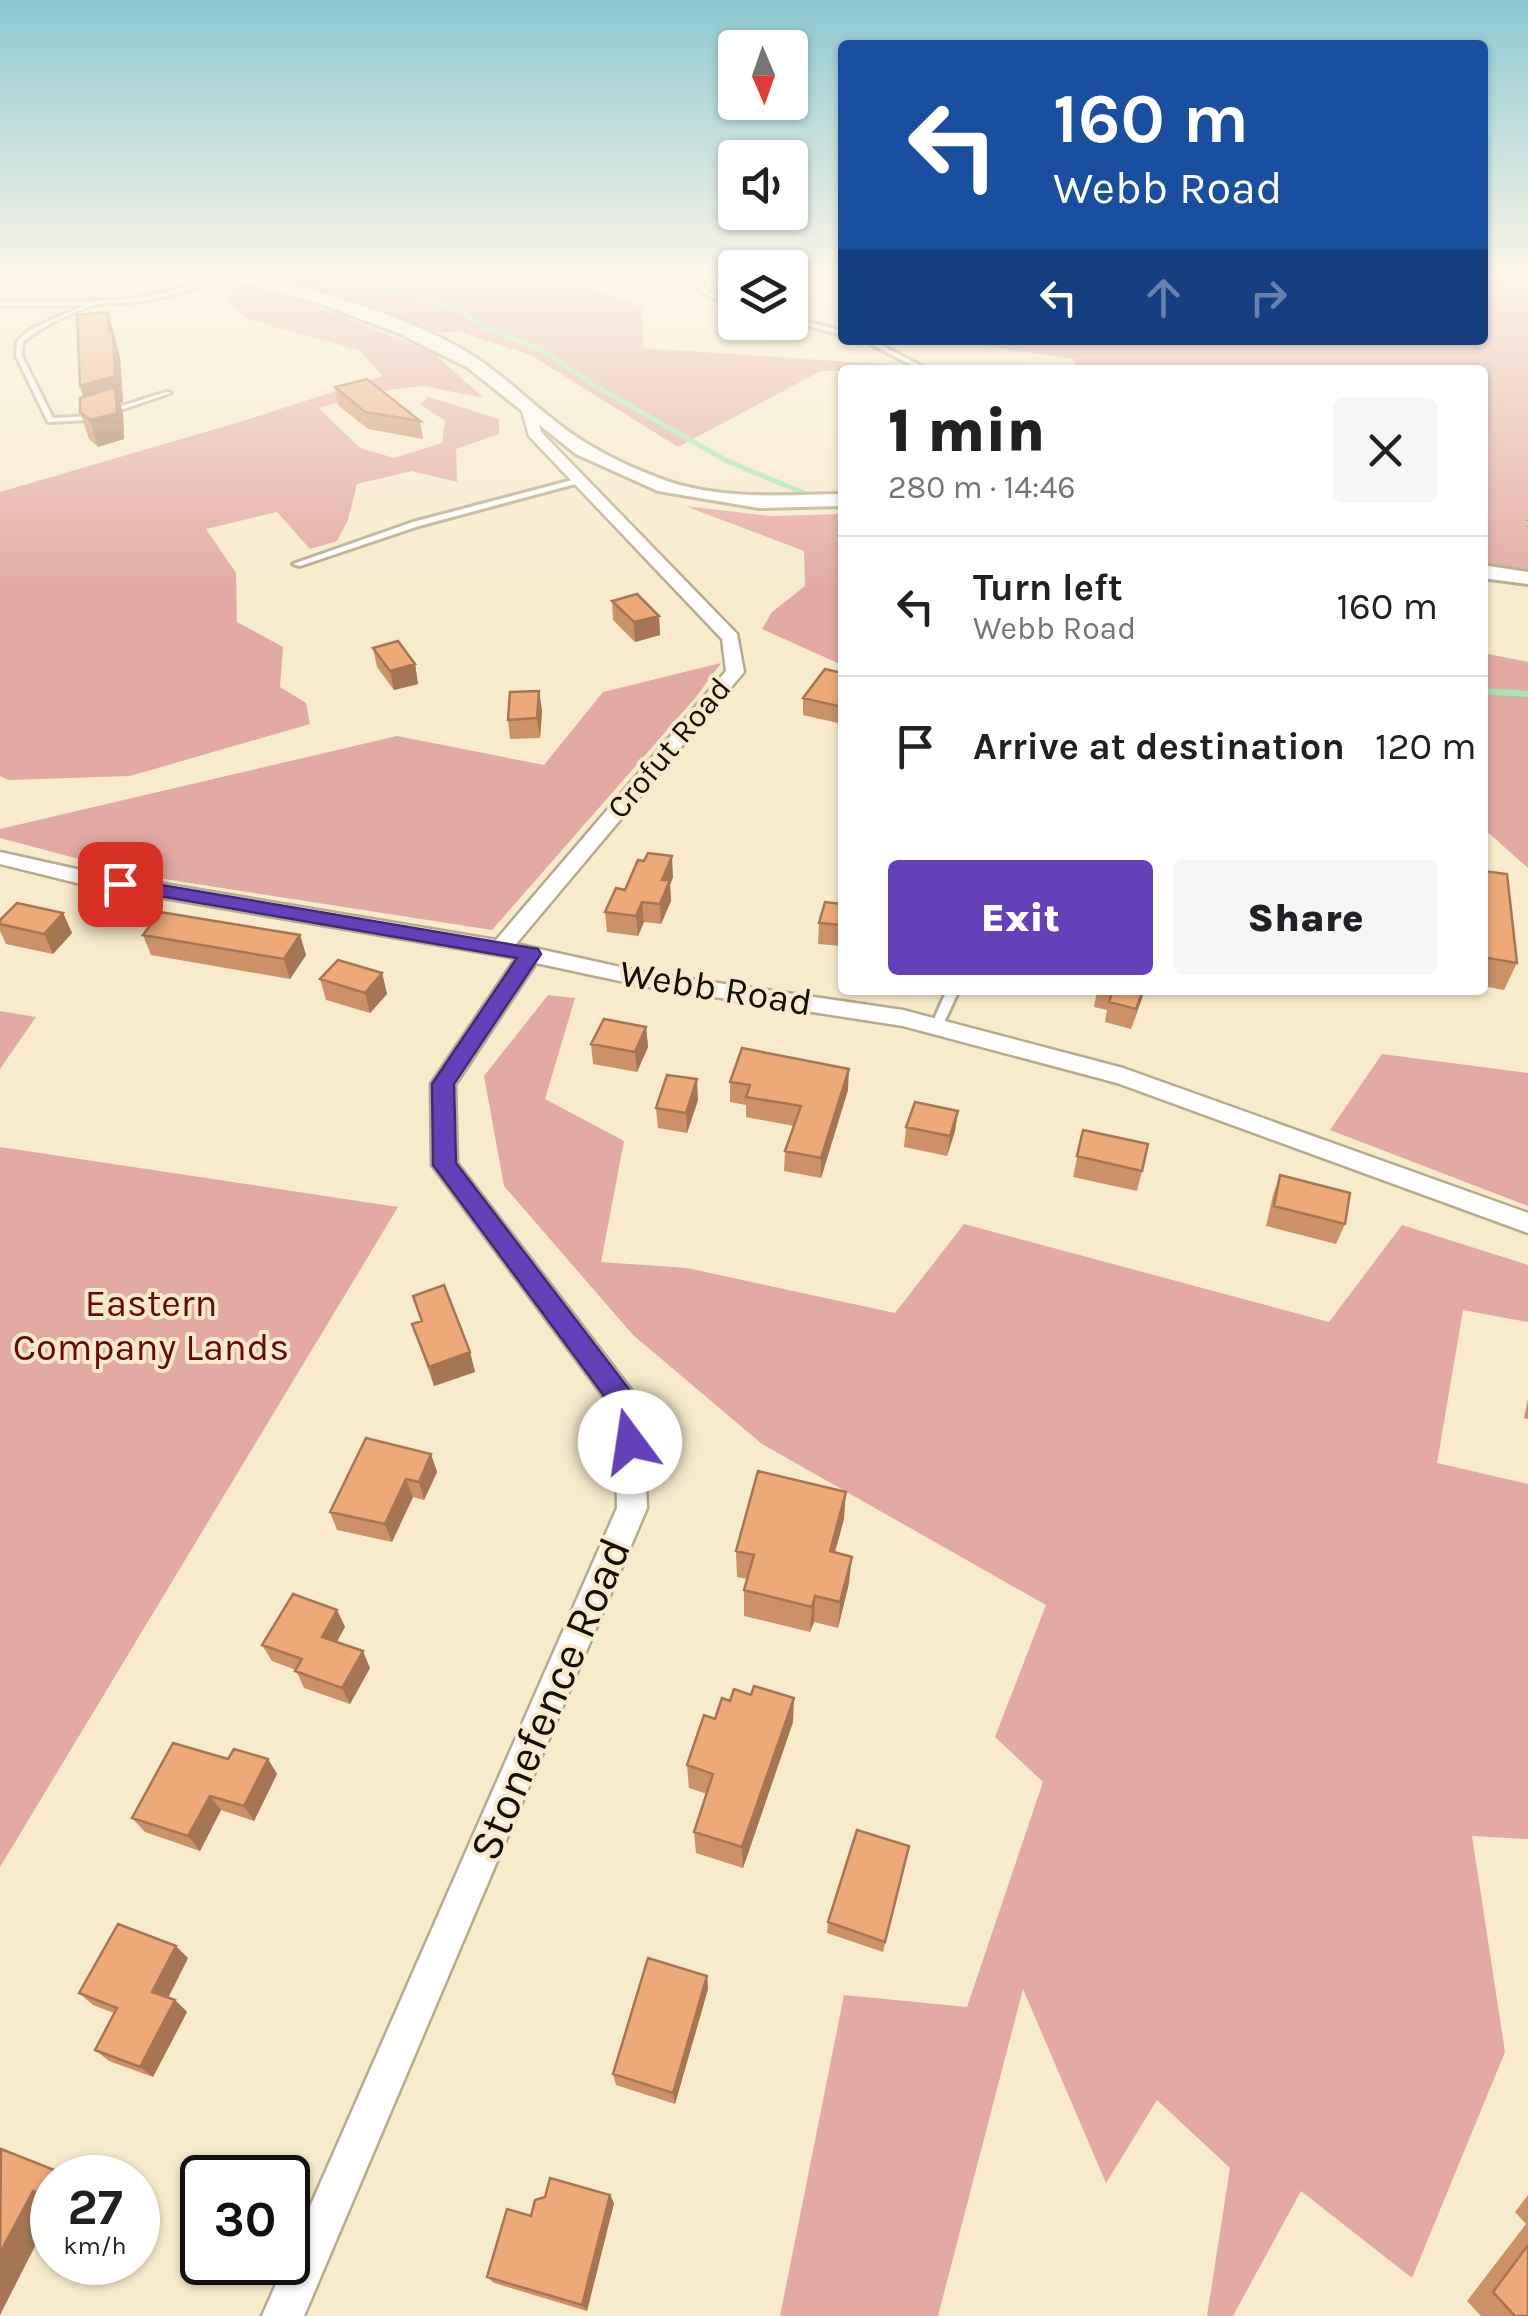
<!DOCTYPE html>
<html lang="en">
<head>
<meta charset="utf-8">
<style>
  :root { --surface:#fff; --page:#f6f6f6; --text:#202124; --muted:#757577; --line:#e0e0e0; --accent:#6441b9 }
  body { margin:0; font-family:Karla,sans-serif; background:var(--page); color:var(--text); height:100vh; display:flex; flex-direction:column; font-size:38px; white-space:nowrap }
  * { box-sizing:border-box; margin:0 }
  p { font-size:32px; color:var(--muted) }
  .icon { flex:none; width:55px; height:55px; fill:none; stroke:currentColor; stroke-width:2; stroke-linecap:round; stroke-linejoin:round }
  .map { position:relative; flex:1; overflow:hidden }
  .panel { position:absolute; left:838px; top:365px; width:650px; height:630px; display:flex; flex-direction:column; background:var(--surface); border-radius:10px; box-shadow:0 2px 8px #0004 }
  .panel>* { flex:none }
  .guide { position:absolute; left:838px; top:40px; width:650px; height:305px; border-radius:10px; box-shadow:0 2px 8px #0004; background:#1a4fa0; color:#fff; overflow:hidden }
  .needle { width:65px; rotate:178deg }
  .controls { position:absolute; left:718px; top:30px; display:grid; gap:20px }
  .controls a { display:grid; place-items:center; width:90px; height:90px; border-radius:10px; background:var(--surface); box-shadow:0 2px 8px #0004; font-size:50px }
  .speed { position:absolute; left:30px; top:2155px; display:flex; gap:20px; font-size:50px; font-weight:700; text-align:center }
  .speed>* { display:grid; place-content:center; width:130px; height:130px; border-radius:50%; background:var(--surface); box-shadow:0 2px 8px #0004; line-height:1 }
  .speed small { font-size:25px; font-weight:400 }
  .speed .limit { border:5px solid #111; border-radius:15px; background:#fff; color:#111 }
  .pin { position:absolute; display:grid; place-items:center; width:85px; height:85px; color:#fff; margin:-42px; border-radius:20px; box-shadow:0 5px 15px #0006 }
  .me { position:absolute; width:110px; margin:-55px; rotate:346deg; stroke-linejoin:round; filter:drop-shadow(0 0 8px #0008) }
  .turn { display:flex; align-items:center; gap:35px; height:210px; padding:0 50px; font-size:45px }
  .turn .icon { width:130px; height:130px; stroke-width:2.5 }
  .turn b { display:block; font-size:70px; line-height:85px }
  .lanes { display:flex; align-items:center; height:95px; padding:0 50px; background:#0003; justify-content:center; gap:50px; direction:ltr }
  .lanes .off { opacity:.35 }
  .round { display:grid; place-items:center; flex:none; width:105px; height:105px; border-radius:10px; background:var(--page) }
  .head { display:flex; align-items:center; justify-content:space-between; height:170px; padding:0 50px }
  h1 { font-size:60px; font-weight:800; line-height:75px }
  .button { display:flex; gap:20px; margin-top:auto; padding:20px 50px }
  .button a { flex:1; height:115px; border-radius:10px; background:var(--accent); color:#fff; font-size:40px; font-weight:800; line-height:115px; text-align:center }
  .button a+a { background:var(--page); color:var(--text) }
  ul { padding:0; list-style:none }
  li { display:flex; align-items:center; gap:30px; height:140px; padding:0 50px; border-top:2px solid var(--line) }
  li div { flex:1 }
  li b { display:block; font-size:38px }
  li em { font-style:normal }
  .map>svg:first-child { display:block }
</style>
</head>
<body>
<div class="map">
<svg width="1528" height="2316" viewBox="0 0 1528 2316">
  <rect width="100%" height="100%" fill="#f8ebcc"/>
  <!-- green -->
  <path fill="#e3a9a3" d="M243 271H540L642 307 644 348 907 366 906 370 821 371 678 447 531 355 460 332H437L360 302Z
    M1483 271H1528V572L1483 565 1482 370H1079L1073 359 947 340H1482Z
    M234 288 293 297 432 352 484 398 423 386 379 391 319 408 360 448 394 458 442 443 445 421 420 404 429 397 499 419V434L456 449 457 482 412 471 357 484 348 520 337 541 310 549 277 512 206 529 236 573 237 622 283 647 280 687 306 703 310 724 130 776 8 780 0 776V492L243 421 382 376 361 351 247 319 228 302Z
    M685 506 771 516 842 514V665L762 629 772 612 805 586 804 551Z
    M1483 653 1528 662V868L1483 828Z
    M721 663 696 697 492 930 139 875 0 838V829L397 736 544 765 603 692Z
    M548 995 575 998 545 1099 624 1141 601 1262 687 1268 895 1313 964 1224 1329 1322 1402 1225 1528 1265V1322L1463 1310 1437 1463 1528 1484V1839L1472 1836 1505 2052 1412 2278 1301 2191 1233 2316H1207L1230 2168 1157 2100 1106 2183 1023 1989 938 2316H780L844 1995 967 2007 1043 1782 995 1737 1046 1605 762 1444 633 1335 504 1186 484 1076Z
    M0 1011 36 1017 0 1069Z
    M1382 1054 1528 1073V1206L1330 1130Z
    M0 1147 398 1207 0 1867Z"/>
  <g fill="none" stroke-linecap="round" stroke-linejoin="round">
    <!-- stream-far1 -->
    <path stroke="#a2e7b0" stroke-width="5" d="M334 271 362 284 404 292 460 311 490 330 542 350 592 384 727 461 816 498"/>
    <!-- stream -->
    <path stroke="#a2e7b0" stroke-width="6" d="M1482 691 1528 694"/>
    <!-- service casing -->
    <g stroke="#b7ab8d" stroke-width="6">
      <path id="service" d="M687 271H693L704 289 735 304V308L700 291Z
        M221 274 226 275C199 290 165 298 134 302 122 303 106 302 94 305 74 311 39 328 23 342L22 356 53 418 90 416 166 392 171 393 91 420 48 422 16 356 17 341 31 329 85 305 0 306V302C56 301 113 305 168 292 186 288 203 281 221 274Z
        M790 317 842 331V335L790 321Z
        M863 340H871L929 370H921Z
        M580 478H583V482L419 526 300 566 293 564 413 522Z
        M947 990H959L941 1029H933L931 1026Z"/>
    </g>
    <!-- minor casing -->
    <g stroke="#b7ab8d" stroke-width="5">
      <path id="minor" d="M529 407 536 411 541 432 737 634 744 672 516 944 643 972 903 1010 1123 1068 1528 1213V1233L1117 1083 903 1026 643 986 536 963 455 1085 457 1163 639 1400 643 1409 647 1508 304 2316H262L617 1508 615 1412 432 1165 431 1084 516 958 81 884 0 864V852L81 870 496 940 726 671 722 639 529 436 522 411Z"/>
    </g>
    <!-- tertiary casing -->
    <g stroke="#b7ab8d" stroke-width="6">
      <path id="tertiary" d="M193 271C271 271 418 316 482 362 519 388 552 424 591 446 614 460 642 472 667 481 722 500 785 495 842 494V506L759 508 658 491 576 454 467 367 398 333 318 303Z
        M1482 565 1528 572V584L1482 578Z"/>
    </g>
    <!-- path-far1 -->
    <path stroke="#9e947e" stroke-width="2.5" stroke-dasharray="1 4" stroke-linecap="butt" d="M1482 298 1528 334"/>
    <!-- path -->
    <path stroke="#9e947e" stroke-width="4" stroke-dasharray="1 5" stroke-linecap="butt" d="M1528 520V529"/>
    <!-- service -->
    <use href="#service" fill="#fff" fill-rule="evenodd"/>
    <!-- minor -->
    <use href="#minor" fill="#fff" fill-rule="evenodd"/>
    <!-- tertiary -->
    <use href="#tertiary" fill="#fff" fill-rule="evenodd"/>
  </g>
  <!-- wall -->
  <path fill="#cc9167" d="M108 312 120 357 123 402 120 403 123 413 124 439 98 447 89 439 80 412Z
    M335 387 420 421 423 439 368 429 338 405Z
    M612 601 659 616 660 635 635 642 613 620Z
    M373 648 415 664 418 684 394 690 377 667Z
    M842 673V724L803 715V698Z
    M539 691 542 711 540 738 510 739 508 720Z
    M1482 863 1483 871 1517 963 1504 990 1482 986Z
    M673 877 670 885 671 901 661 924 644 922 638 936 607 932 605 912 625 890Z
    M842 904V946L818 944 819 923Z
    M63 913 72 933 53 954 6 944 0 931V920Z
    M143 935H300L306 955 290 979 151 955Z
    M382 973 387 994 370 1013 326 1000 320 979Z
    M1097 990H1144L1131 1029 1105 1022 1107 1010 1094 1007Z
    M646 1027 648 1047 637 1072 593 1064 591 1044Z
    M730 1082 848 1090 821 1178 784 1171 785 1151 794 1126 746 1117V1105L730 1102Z
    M698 1100 687 1133 658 1128 656 1108Z
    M958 1111 955 1131 947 1156 904 1147 906 1127Z
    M1083 1130 1142 1171 1137 1191 1073 1177Z
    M1280 1175 1345 1224 1336 1244 1266 1226 1273 1195Z
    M413 1296 470 1352 475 1372 434 1386 412 1324 421 1321Z
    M1528 1399V1419L1524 1418Z
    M431 1454 437 1472 424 1500 413 1497 392 1542 337 1530 330 1512Z
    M844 1519 835 1552 849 1583 838 1628 814 1622 810 1632 744 1616V1590L747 1579 737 1577 736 1551Z
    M337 1610 345 1627 337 1642 370 1668 350 1704 304 1688 296 1670 272 1661 262 1645Z
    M793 1722 743 1868 696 1853 694 1832 707 1794 689 1788 687 1765Z
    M228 1759H268L277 1774 254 1821 221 1810 200 1851 145 1832 132 1818Z
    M909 1846 883 1952 827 1933 828 1922Z
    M188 1958 168 1998 175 2000 187 2012 153 2077 109 2061 95 2050 114 2013 93 2005 79 1993Z
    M707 1976 708 1989 675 2104 616 2085 613 2074Z
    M1528 2195V2316H1481L1467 2301 1526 2224 1515 2212Z
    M614 2203 587 2311 494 2283 487 2277 531 2216Z"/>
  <!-- shaded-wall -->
  <path fill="#a67654" d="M108 312 120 357 123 402 120 403 123 413 124 439 98 447 80 386 109 332Z
    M659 616 660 635 635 642 634 622Z
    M415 664 418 684 394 690 390 671Z
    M539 691 542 711 540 738 537 718Z
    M672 856 673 877 670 885 671 901 661 924 660 904 662 880Z
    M642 902 644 922 638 936 636 916Z
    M63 913 72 933 53 954 44 934Z
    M300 935 306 955 290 979 284 959Z
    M382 973 387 994 370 1013 365 993Z
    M1143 990H1144L1143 996 1131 1029Z
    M646 1027 648 1047 637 1072 635 1052Z
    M849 1069 848 1090 821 1178V1158Z
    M697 1079 698 1100 687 1133 686 1113Z
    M958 1111 955 1131 947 1156 950 1136Z
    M470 1352 475 1372 434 1386 429 1367Z
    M431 1454 437 1472 424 1500 419 1482Z
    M406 1479 413 1497 392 1542 385 1524Z
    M846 1492 844 1519 828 1577 830 1551Z
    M852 1557 849 1583 838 1628 840 1602Z
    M815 1596 814 1622 810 1632 812 1607Z
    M337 1610 345 1627 330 1653 322 1637Z
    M363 1651 370 1668 350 1704 342 1688Z
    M794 1698 793 1722 743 1868 742 1847Z
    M268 1759 277 1774 254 1821 244 1806Z
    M210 1796 221 1810 200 1851 188 1836Z
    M176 1946 188 1958 165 2004 152 1992Z
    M707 1976 708 1989 675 2104 673 2093Z
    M175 2000 187 2012 153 2077 140 2067Z
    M33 2191 52 2201V2213L0 2315V2253Z
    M610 2195 614 2203 587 2311 582 2305Z"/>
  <!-- building -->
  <path fill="#eda978" stroke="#a67654" stroke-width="2.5" d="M108 312 109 332H113L115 376 80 386 77 315Z
    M367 379 420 421 365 412 335 387Z
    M115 387 117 413 90 420 80 412V398Z
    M637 594 659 616 634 622 612 601Z
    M398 641 415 664 390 671 373 648Z
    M825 669 842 673V707L803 698Z
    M539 691 537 718 508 720 510 692Z
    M648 853 672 856 662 880H670L660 904 642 902 636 916 605 912 616 888 625 890 638 860 644 861Z
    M1482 863 1483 871 1507 874 1517 963 1482 957Z
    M825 902 842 904V925L819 923Z
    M17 903 63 913 44 934 0 924V920Z
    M160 912 300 935 284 959 143 935Z
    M338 960 382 973 365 993 320 979Z
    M1113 990H1143L1136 1009 1109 1002Z
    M604 1019 646 1027 635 1052 591 1044Z
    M742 1048 849 1069 821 1158 785 1151 801 1106 746 1097 750 1085 730 1082Z
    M667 1075 697 1079 686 1113 656 1108Z
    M915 1102 958 1111 950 1136 906 1127Z
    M1083 1130 1148 1144 1142 1171 1077 1156Z
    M1280 1175 1350 1193 1345 1224 1274 1206Z
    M444 1285 470 1352 429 1367 412 1324 422 1321 413 1296Z
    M366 1438 431 1454 419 1482 406 1479 385 1524 330 1512Z
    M758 1471 846 1492 830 1551 852 1557 840 1602 815 1596 812 1607 744 1590 754 1555 736 1551Z
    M293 1594 337 1610 322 1637 363 1651 342 1688 295 1671 302 1659 262 1645Z
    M754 1686 794 1698 742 1847 694 1832 713 1774 687 1765 704 1715 715 1719 722 1698 730 1701 734 1689 751 1695Z
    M173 1743 228 1759 234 1749 268 1759 244 1806 210 1796 188 1836 132 1818Z
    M857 1830 909 1846 885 1942 828 1922Z
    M118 1924 176 1946 152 1992 175 2000 140 2067 95 2050 117 2008 79 1993Z
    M648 1958 707 1976 673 2093 613 2074Z
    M1 2149 62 2173 59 2178H52V2192L49 2198 33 2191 0 2253Z
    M550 2178 610 2195 582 2305 487 2277 507 2209 531 2216 535 2200 545 2197Z
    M1528 2245V2316H1515L1493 2292Z"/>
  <!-- sky -->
  <linearGradient id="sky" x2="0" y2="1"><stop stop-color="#8cc8d2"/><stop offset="0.46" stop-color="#fcf6e8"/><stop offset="1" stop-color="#fcf6e8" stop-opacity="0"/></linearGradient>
  <rect width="1528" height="595" fill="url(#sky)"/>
  <!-- route -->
  <path fill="#6441b9" stroke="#412a78" stroke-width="2.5" d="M120 878 538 949 541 954 454 1084 456 1163 638 1401 643 1442 639 1450 630 1454 621 1450 616 1412 433 1165 432 1084 517 958 113 888 110 884Z"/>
  <g text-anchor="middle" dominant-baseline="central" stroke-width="8" stroke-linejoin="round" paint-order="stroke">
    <!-- far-street labels -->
    <g font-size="32" fill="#130f05" stroke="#f8ebcc">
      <text transform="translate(669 748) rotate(-50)">Crofut Road</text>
    </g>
    <!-- street labels -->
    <g font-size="38" fill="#130f05" stroke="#f8ebcc">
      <text transform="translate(716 988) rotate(9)">Webb Road</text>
    </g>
    <!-- park labels -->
    <g font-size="38" fill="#6c050e" stroke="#f8ebcc">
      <text x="151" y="1303">Eastern<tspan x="151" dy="44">Company Lands</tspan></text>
    </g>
    <!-- near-street labels -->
    <g font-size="45" fill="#130f05" stroke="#f8ebcc">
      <text transform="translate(550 1699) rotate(-67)">Stonefence Road</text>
    </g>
  </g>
</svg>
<div class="controls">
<a><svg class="needle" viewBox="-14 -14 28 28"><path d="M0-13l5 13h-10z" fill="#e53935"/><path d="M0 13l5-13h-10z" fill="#757577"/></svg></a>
<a><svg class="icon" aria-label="sound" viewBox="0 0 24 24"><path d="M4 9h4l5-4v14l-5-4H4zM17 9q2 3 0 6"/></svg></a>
<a><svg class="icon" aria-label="layers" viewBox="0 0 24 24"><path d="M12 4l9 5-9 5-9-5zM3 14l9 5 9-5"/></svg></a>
</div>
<div class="speed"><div>27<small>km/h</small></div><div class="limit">30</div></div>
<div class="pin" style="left:120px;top:884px;background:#d93025"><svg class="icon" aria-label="arrive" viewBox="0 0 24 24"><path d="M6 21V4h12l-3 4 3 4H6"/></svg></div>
<svg class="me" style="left:630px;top:1442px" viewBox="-20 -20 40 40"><circle r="19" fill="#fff"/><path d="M0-13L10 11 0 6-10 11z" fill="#6441b9"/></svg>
<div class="guide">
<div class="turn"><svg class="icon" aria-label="left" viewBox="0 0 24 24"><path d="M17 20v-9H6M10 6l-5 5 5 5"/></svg><div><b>160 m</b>Webb Road</div></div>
<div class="lanes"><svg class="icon" aria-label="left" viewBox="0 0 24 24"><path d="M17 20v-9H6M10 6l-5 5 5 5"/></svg><svg class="icon off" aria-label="ahead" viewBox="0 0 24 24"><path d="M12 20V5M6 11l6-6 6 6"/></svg><svg class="icon off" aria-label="right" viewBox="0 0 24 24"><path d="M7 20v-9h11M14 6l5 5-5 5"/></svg></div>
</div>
<section class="panel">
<div class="head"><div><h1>1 min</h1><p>280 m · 14:46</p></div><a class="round"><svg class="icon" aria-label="close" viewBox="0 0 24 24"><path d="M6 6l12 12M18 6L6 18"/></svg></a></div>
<ul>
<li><svg class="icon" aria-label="left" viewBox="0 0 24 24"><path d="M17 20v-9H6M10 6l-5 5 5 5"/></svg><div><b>Turn left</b><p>Webb Road</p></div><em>160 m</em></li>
<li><svg class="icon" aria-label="arrive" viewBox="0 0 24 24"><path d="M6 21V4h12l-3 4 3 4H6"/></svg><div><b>Arrive at destination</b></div><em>120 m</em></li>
</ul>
<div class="button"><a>Exit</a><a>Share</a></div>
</section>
</div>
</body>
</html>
